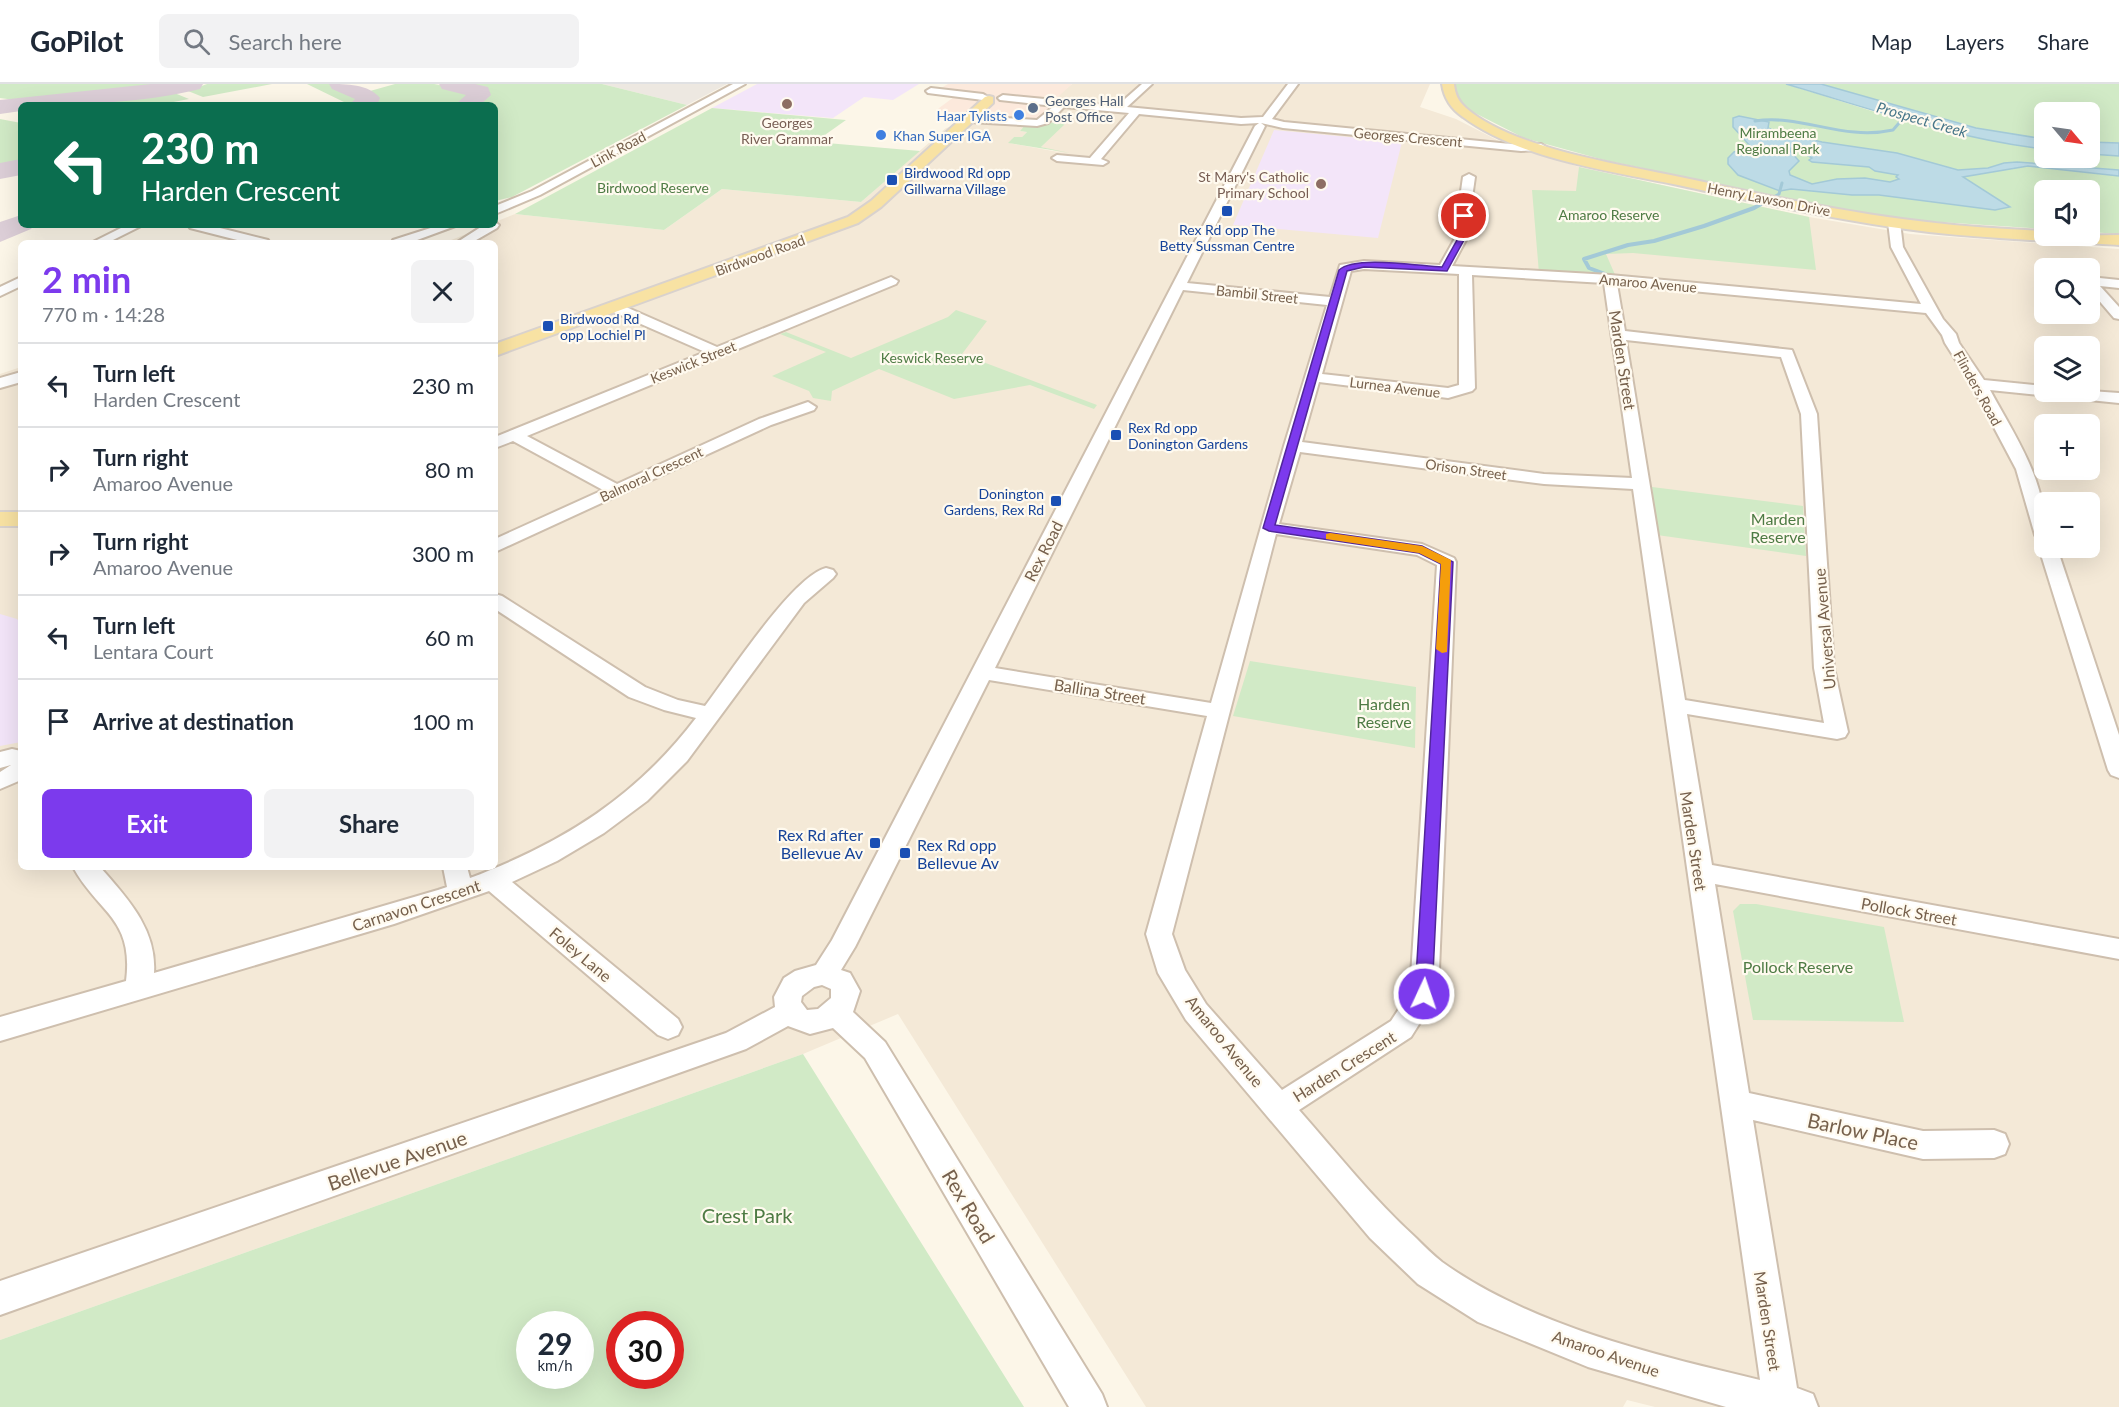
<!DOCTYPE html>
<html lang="en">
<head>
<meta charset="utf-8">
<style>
  :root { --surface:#fff; --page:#f2f2f3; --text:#1f2937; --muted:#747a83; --line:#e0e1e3; --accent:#7c3aed }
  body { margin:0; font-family:Lato,sans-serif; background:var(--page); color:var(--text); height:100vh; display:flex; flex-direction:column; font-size:22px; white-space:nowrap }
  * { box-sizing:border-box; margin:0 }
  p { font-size:20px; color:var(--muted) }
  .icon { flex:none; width:33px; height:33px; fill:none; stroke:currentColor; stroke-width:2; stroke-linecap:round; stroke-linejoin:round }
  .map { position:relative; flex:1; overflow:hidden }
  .side { position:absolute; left:18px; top:156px; width:480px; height:630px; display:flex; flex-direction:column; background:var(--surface); border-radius:9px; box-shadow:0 6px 24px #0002 }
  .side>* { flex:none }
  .top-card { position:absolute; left:18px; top:18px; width:480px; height:126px; border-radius:9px; box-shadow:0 6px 24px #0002; background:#0b6e4f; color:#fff; overflow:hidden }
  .needle { width:39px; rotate:119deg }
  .controls { position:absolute; left:2034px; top:18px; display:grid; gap:12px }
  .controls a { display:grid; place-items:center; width:66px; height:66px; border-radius:9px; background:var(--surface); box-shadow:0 6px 24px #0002; font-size:30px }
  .speed { position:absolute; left:516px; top:1227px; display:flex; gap:12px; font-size:30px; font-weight:700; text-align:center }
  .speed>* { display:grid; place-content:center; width:78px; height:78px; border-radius:50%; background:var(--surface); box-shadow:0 6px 24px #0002; line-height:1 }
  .speed small { font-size:15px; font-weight:400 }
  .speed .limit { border:9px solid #d22; background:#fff; color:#111 }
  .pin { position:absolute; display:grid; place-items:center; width:51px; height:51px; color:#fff; margin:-26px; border:3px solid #fff; border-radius:50%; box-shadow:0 2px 6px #0007 }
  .me { position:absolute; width:66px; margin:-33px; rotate:3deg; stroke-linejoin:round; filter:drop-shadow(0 0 4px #0008) }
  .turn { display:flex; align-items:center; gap:21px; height:126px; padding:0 24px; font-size:27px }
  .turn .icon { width:78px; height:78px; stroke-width:2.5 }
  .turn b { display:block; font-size:42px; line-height:51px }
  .round { display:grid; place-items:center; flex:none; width:63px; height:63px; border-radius:9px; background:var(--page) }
  .overview { display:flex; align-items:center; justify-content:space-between; height:102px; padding:0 24px }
  h1 { font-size:36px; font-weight:700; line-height:45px; color:var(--accent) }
  .action { display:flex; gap:12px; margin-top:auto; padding:12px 24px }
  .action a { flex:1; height:69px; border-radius:9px; background:var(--accent); color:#fff; font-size:24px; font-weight:700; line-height:69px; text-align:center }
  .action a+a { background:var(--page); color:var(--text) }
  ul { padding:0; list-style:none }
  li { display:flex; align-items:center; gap:18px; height:84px; padding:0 24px; border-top:2px solid var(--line) }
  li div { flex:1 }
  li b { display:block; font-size:22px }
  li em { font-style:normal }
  header { display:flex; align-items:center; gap:36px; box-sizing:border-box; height:84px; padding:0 30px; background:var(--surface); border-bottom:2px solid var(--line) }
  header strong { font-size:28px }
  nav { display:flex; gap:33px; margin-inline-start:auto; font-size:21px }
  .search { width:420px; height:54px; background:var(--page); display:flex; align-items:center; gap:15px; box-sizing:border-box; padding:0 21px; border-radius:9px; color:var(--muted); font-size:22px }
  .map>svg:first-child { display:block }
</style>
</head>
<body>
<header>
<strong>GoPilot</strong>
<div class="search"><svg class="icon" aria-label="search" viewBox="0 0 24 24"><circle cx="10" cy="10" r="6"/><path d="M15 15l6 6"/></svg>Search here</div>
<nav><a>Map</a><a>Layers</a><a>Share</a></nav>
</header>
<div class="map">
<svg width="2119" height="1323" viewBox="0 0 2119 1323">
  <rect width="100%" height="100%" fill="#fcf6e8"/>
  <!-- residential -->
  <path fill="#f4e9d7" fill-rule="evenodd" d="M1072 0H1430L1420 23 1456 35 1497 56 1579 83 1809 133 1910 150 2119 165V1323H1655L1627 1316 1623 1323H1146L898 930 803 970 0 1256V290L21 283V783H495V159H444L488 141H495V138L515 130 664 146 722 105 861 118 946 44 974 37 1025 41 1020 47 1027 48 1022 53H1014L1009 59 1064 69 1041 63 1064 39 1047 38 1059 24 1048 22 1053 15ZM2044 184H2090V230H2044ZM2044 262H2090V308H2044ZM2044 340H2090V386H2044ZM2044 418H2090V464H2044Z"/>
  <!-- commercial -->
  <path fill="#fce9dc" d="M948 0H1072L1048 22 1060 24 1045 40 1038 42 974 37 964 29 935 27 954 13 941 4Z"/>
  <!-- industrial -->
  <path fill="#ede8e1" d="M602 0H727L687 21Z"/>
  <!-- education -->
  <path fill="#f3e5f9" d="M757 0H919L893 16 864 13 833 34 712 24Z
    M1274 46 1402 58 1378 154 1233 141Z
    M0 530 17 535 21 540V658L0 662Z"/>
  <!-- green -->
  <path fill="#d1eac6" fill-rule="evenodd" d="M0 0H176L22 17 0 14Z
    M207 0H272L203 13 188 7Z
    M307 0H330L362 16 348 20Z
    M395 0H434L469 6 473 10 458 21 370 20 377 15 370 9V7Z
    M465 0H602L687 21 512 113 495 117V21H473L487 12 488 7Z
    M1455 0H1786L1875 28 1964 51 2044 65V74H2090V70L2119 72V150L2090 148V106H2044V145L1909 136 1846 127 1604 76 1524 54 1467 25 1454 8Z
    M1821 0H2119V59L2090 58V28H2044V55H2040L1976 44Z
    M172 8 189 15 158 21H47Z
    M712 24 846 36 815 58 920 67 861 118 722 105 664 146 515 130Z
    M0 35 21 39V80L0 84Z
    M1047 38 1065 40 1041 63 1070 69 1008 59 1014 53H1022L1027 48 1020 47 1025 41 1041 42Z
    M1579 83 1809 133 1816 186 1633 169 1606 170 1616 193 1539 189 1532 106 1576 107Z
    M956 226 987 237 962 270 1097 321 1094 325 1030 301 954 315 879 285 832 307 831 317 813 314 809 307 772 292 826 268 780 250 786 248 851 274 948 233Z
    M1652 403 1803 422 1806 472 1657 451Z
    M1250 577 1416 603 1415 664 1233 632Z
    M1740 820H1756L1884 843 1904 938 1753 936 1733 827Z
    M803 970 1024 1323H0V1256ZM530 1240H580V1292H530ZM620 1240H670V1292H620Z"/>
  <!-- water -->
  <path fill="#bddbe6" stroke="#a3c9d7" stroke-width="1.5" fill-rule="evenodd" d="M1786 0H1821L1976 44 2044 55V65C1956 55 1871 25 1786 0Z
    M1739 32 1769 38 1768 44 1775 47 1822 58 1897 69 1958 86 1988 84 2004 79 2017 78 2119 86V92L2028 82 1963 93 2010 123 1995 126 1879 111H1852L1791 105 1780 107 1738 91 1728 80V74L1734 68 1751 63 1733 43V34ZM1791 64 1806 66 1807 71 1812 74 1809 76 1812 78 1869 83 1875 87 1898 91 1896 93 1899 95 1890 98 1865 94 1837 95 1812 100 1790 91 1789 87 1799 77 1790 67Z
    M2090 58 2119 59V72L2090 70Z"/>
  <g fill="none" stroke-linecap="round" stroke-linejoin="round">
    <!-- stream-far1 -->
    <path stroke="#a3c9d7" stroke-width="3" d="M1755 37C1802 30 1842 57 1893 46L1899 39 1911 34
      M1767 117 1779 110 1782 99"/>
    <!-- stream -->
    <path stroke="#a3c9d7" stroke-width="4" d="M1605 190 1589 184 1584 175 1628 161 1654 157 1704 142 1754 124 1770 115"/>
    <!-- taxiway -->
    <path fill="#dcced7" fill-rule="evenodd" d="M151 0H203L200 5C142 19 80 21 21 21V27L0 30V16Z
      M329 0C346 0 369 0 380 14L377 21H349L355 15 332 5Z
      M439 0H475L488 3 491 11 480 21H455L466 11 442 5Z
      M21 75V91L0 95V79Z
      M21 131V141H34L31 145 0 158V138Z"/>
    <!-- minor casing -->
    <g stroke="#cebfae" stroke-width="4">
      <path id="minor" d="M733 0H745L540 111 495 130V122L532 107Z
        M1142 0H1152L1127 23 1241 34 1263 33 1288 0H1298L1272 35 1284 38 1521 61 1541 60 1546 63 1541 66 1521 67 1283 44 1261 39 1265 42 1187 199 1330 213 1340 181 1364 177 1440 181 1454 156 1463 93 1469 90 1475 93 1466 156 1452 182 1610 191 1921 220 1891 163 1888 138 1894 134 1900 138 1903 163 1943 235 1956 250 1959 259 1984 296 2044 302V308L2090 307 2119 309V319L1990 306C2015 352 2050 402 2044 456L2038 455 2035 451 2016 385 1971 300 1945 259 1942 251 1926 229 1617 200 1625 247 1792 266 1817 330 1834 584 1848 648 1845 653 1837 655 1687 630 1712 781 2119 855V875L1715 800 1749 1009 1923 1047 1994 1046 2005 1050 2009 1060 2005 1070 1994 1074 1923 1075 1753 1036 1797 1304 1813 1310 1818 1323H1726L1588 1283 1478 1238 1418 1200 1370 1154 1186 936 1158 889 1146 850 1207 632 989 596 855 863 841 886 850 889 860 907 853 928 885 958 1102 1310 1107 1323H1069L865 974 833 944 810 950 788 942 746 965 0 1231V1197L726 949 775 923 774 913 784 894 795 887 816 881 832 856 1255 42 1259 39 1241 40 1139 30 1101 75 1108 78 1103 81 1057 77 1052 74 1057 71 1090 74 1129 29 1064 23 1048 39 1037 42 970 38 965 35 970 32 1037 36 1054 22 1000 16 998 14 1003 11 1117 22ZM1364 185 1459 190V301L1448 304 1322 290 1351 187ZM1472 191 1604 199 1632 394 1544 390 1302 358 1319 298 1448 314 1472 307 1475 304ZM1183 206 1327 221 1284 362 1211 619 995 584ZM1626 256 1781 273 1801 330 1814 584 1824 639 1685 616ZM1300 368 1544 400 1633 405 1760 1296C1655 1271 1531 1242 1442 1178 1433 1171 1424 1162 1416 1154 1373 1115 1337 1069 1299 1026L1411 953 1438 910 1456 478 1454 474 1422 460 1279 440ZM1276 450 1417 471 1437 481 1410 908 1391 937 1282 1006 1206 920 1185 886 1172 850ZM822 901 831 905V914L818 925 807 926 801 918 802 912 814 903Z
        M931 4 983 10 988 13 983 16 928 9 926 7Z
        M495 138 499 141 497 144 471 159H456L484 141H495Z
        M127 141H143L107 159H91Z
        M188 141H208L268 156 270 159H249L190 144Z
        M440 141H458L409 159H391L393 156Z
        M21 193V202L0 212V203Z
        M891 193 898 197 896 200 527 352 617 400 759 335 808 318 816 323 814 326 771 341 495 468V455L603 406 513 357 495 364V353L705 268 609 226 607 223 609 220H619L717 263Z
        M2090 193 2119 196V204L2100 202 2119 223V235L2114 234 2090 206Z
        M21 288V298L0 304V294Z
        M2044 459V464H2057L2119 651V694L2111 691 2108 686 2039 464Z
        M826 484 833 486 836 490 833 494 804 519 687 677 647 717 604 749 557 777 512 798 678 935 682 943 678 951 668 955 658 951 489 807 394 840 0 957V933L126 897C134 834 98 829 73 783H100C127 814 157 845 154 889L438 806 447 803 443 783H467L470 794C563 759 636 713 696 634L664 626 629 613 495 525V510L502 512 645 603 678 616 705 622C728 592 793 492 826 484Z
        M12 665 21 667V696L0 705V688L11 681 0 684V668Z"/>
    </g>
    <!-- major casing -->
    <g stroke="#d9d2cd" stroke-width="4">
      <path id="major" d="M1442 0H1454C1455 10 1458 17 1466 24 1513 65 1624 81 1685 94 1765 111 1845 129 1927 138 1966 143 2005 145 2044 147V152L2119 151V161C2056 157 1992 155 1929 148 1844 138 1761 119 1678 101 1610 87 1520 75 1463 33 1451 25 1444 14 1442 0Z
        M989 12 993 13V19L881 123 858 139 495 272V260L848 133 871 117 985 13Z
        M0 428H21V442H0Z"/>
    </g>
    <!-- minor -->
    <use href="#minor" fill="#fff" fill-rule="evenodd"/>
    <!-- major -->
    <use href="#major" fill="#f8e2a3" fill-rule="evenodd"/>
  </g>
  <!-- shaded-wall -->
  <path fill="#a99886" d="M384 141H396L385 143Z"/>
  <!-- route -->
  <path fill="#7c3aed" stroke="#51269a" stroke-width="1.5" d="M1464 130 1467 132 1464 156 1447 187 1364 183 1347 187 1275 441 1422 462 1453 478 1432 910 1430 914 1424 916 1418 914 1415 910 1441 480 1419 469 1269 447 1263 444 1339 186C1355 171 1419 182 1442 183L1457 156 1460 132Z"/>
  <!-- slow -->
  <path fill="#f59e0b" d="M1330 449 1422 462 1451 476 1447 568 1442 569 1436 565 1441 480 1419 469 1326 455V450Z"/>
  <!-- markers -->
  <g fill="#8d6e63" stroke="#fffaef" stroke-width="2">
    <circle cx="787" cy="20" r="6"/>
    <circle cx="1321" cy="100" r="6"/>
  </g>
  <circle fill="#5c6f8a" stroke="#fffaef" stroke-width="2" cx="1033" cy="24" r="6"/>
  <g fill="#3f7fe0" stroke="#fffaef" stroke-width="2">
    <circle cx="1019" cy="31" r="6"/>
    <circle cx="881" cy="51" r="6"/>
  </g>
  <g fill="#1a4fb4" stroke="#fffaef" stroke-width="2">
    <rect x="886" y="90" width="12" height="12" rx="3"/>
    <rect x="1221" y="121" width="12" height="12" rx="3"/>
    <rect x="542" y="236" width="12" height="12" rx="3"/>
    <rect x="1110" y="345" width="12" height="12" rx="3"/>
    <rect x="1050" y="411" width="12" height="12" rx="3"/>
    <rect x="869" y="753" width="12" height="12" rx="3"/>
    <rect x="899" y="763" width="12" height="12" rx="3"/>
  </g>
  <g text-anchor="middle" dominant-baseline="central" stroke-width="4.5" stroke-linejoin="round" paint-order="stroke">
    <!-- far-service labels -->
    <g font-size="14" fill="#4e5e75" stroke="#fffaef" text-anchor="start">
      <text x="1045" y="16">Georges Hall<tspan x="1045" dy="16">Post Office</tspan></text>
    </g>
    <!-- far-shop labels -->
    <g font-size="14" fill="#366cbe" stroke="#fffaef" text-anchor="end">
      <text x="1007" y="31">Haar Tylists</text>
      <text x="893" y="51" text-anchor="start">Khan Super IGA</text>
    </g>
    <!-- far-education labels -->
    <g font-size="14" fill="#785e54" stroke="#fffaef">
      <text x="787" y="38">Georges<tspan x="787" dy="16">River Grammar</tspan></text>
      <text x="1309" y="92" text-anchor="end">St Mary's Catholic<tspan x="1309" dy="16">Primary School</tspan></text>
    </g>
    <!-- far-park labels -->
    <g font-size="14" fill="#4e7b44" stroke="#fffaef">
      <text x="1778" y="48">Mirambeena<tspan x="1778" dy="16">Regional Park</tspan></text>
      <text x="653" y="103">Birdwood Reserve</text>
      <text x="1609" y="130">Amaroo Reserve</text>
      <text x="932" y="273">Keswick Reserve</text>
    </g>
    <!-- far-street labels -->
    <g font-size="14" fill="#76604c" stroke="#fffaef">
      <text transform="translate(1408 53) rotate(5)">Georges Crescent</text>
      <text transform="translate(618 65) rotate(-28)">Link Road</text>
      <text transform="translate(1769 115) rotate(11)">Henry Lawson Drive</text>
      <text transform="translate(760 171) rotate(-20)">Birdwood Road</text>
      <text transform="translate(1648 199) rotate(5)">Amaroo Avenue</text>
      <text transform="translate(1257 210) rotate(6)">Bambil Street</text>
      <text transform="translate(693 278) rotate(-22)">Keswick Street</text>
      <text transform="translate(1395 303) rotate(7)">Lurnea Avenue</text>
      <text transform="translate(1978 304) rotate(61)">Flinders Road</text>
      <text transform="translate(1466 385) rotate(8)">Orison Street</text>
      <text transform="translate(651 390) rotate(-25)">Balmoral Crescent</text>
    </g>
    <!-- far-transit labels -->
    <g font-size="14" fill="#164399" stroke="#fffaef" text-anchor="start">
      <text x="904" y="88">Birdwood Rd opp<tspan x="904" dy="16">Gillwarna Village</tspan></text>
      <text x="1227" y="145" text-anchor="middle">Rex Rd opp The<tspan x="1227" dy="16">Betty Sussman Centre</tspan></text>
      <text x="560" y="234">Birdwood Rd<tspan x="560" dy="16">opp Lochiel Pl</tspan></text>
      <text x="1128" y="343">Rex Rd opp<tspan x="1128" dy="16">Donington Gardens</tspan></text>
      <text x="1044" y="409" text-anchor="end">Donington<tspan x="1044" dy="16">Gardens, Rex Rd</tspan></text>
    </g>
    <!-- far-water labels -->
    <g font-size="15" font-style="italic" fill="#477689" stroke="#fffaef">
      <text transform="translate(1922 35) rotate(16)">Prospect Creek</text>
    </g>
    <!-- street labels -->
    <g font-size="16" fill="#76604c" stroke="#fffaef">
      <text transform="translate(1623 276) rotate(81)">Marden Street</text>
      <text transform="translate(1043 467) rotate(-63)">Rex Road</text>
      <text transform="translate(1824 545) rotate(-95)">Universal Avenue</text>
      <text transform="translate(1100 607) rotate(9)">Ballina Street</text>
      <text transform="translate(1694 757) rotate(81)">Marden Street</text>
      <text transform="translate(416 821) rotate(-18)">Carnavon Crescent</text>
      <text transform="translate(1909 827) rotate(10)">Pollock Street</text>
      <text transform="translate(581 870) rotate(40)">Foley Lane</text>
      <text transform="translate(1225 957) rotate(51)">Amaroo Avenue</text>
      <text transform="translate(1344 982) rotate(-32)">Harden Crescent</text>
      <text transform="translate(1768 1237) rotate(81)">Marden Street</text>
      <text transform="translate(1606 1269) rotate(19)">Amaroo Avenue</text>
    </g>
    <!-- park labels -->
    <g font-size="16" fill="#4e7b44" stroke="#fffaef">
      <text x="1778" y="434">Marden<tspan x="1778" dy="18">Reserve</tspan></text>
      <text x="1384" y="619">Harden<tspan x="1384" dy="18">Reserve</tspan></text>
      <text x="1798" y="882">Pollock Reserve</text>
    </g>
    <!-- transit labels -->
    <g font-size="16" fill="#164399" stroke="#fffaef" text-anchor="end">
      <text x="863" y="750">Rex Rd after<tspan x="863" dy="18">Bellevue Av</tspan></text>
      <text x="917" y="760" text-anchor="start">Rex Rd opp<tspan x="917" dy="18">Bellevue Av</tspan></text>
    </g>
    <!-- near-street labels -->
    <g font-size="20" fill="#76604c" stroke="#fffaef">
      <text transform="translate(1863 1047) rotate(12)">Barlow Place</text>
      <text transform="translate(397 1076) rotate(-19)">Bellevue Avenue</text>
      <text transform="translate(969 1122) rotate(59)">Rex Road</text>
    </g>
    <!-- near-park labels -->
    <g font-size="20" fill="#4e7b44" stroke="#fffaef">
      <text x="747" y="1131">Crest Park</text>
    </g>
  </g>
</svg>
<div class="controls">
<a><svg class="needle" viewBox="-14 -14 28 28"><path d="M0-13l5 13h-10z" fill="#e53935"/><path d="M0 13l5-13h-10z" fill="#747a83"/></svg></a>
<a><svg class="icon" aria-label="sound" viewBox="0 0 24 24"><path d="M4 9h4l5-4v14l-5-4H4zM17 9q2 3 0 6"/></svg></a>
<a><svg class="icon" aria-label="search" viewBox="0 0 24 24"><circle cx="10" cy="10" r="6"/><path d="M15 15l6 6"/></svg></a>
<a><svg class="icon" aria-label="layers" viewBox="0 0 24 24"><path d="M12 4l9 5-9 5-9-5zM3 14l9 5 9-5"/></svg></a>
<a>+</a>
<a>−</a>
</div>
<div class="speed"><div>29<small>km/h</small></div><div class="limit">30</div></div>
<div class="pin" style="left:1464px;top:132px;background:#d93025"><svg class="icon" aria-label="arrive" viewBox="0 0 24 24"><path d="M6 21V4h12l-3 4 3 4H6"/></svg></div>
<svg class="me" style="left:1424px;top:910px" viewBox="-20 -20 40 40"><circle r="17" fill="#7c3aed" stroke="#fff" stroke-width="3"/><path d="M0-11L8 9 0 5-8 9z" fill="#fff"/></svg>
<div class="top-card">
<div class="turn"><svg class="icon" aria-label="left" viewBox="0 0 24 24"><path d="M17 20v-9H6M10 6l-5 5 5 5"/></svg><div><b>230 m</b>Harden Crescent</div></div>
</div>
<section class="side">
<div class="overview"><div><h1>2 min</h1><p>770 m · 14:28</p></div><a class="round"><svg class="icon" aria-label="close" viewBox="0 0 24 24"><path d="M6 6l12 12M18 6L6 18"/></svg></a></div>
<ul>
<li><svg class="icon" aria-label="left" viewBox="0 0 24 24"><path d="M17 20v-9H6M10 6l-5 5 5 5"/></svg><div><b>Turn left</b><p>Harden Crescent</p></div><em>230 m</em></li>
<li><svg class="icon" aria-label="right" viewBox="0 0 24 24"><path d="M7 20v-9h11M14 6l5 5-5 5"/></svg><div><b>Turn right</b><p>Amaroo Avenue</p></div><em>80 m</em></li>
<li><svg class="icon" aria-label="right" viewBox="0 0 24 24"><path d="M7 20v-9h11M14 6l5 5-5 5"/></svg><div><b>Turn right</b><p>Amaroo Avenue</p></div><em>300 m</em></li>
<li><svg class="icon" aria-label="left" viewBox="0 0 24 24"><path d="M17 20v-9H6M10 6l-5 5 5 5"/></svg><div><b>Turn left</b><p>Lentara Court</p></div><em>60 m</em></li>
<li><svg class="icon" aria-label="arrive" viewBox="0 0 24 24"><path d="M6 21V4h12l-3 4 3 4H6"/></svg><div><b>Arrive at destination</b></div><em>100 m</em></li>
</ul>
<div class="action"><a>Exit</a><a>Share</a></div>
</section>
</div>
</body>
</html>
